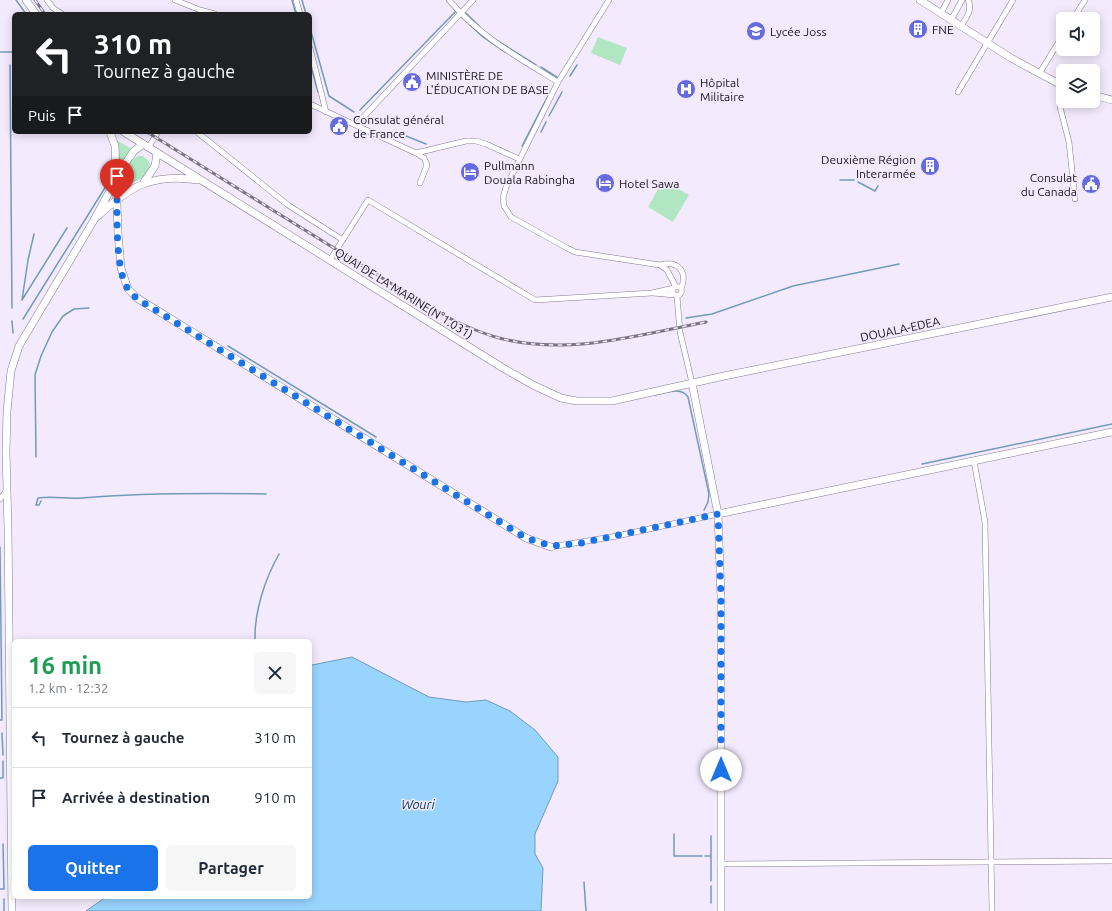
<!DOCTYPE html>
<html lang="fr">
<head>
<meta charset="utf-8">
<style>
  :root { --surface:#fff; --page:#f6f6f7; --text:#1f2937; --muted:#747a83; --line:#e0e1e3; --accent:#1a73e8 }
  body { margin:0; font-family:Ubuntu,sans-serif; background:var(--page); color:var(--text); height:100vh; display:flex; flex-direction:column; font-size:15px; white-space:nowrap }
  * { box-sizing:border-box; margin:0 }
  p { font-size:13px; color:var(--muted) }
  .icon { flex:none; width:22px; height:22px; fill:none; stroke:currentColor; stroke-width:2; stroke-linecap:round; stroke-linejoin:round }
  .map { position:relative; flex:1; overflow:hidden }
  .side { position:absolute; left:12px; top:639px; width:300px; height:260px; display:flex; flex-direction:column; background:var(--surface); border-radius:6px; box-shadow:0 2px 10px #0003 }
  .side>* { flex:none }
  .hud { position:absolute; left:12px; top:12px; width:300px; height:122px; border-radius:6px; box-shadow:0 2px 10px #0003; background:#202124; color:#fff; overflow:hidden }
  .buttons { position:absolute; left:1056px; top:12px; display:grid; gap:8px }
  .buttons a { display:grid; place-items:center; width:44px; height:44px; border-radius:6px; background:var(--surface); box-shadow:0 2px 10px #0003; font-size:20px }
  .pin { position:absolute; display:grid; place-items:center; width:34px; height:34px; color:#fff; margin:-41px -17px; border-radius:50% 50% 50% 0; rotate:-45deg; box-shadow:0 0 4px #0007 }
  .pin .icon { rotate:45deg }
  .me { position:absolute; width:44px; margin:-22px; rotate:0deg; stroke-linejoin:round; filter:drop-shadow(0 0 3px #0008) }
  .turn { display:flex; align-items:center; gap:14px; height:84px; padding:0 16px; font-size:18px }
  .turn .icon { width:52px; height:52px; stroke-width:2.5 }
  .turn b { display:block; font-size:28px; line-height:34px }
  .then { display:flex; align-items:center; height:38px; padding:0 16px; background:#0003; gap:8px; font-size:15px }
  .round { display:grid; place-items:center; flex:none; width:42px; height:42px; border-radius:6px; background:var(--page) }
  .headline { display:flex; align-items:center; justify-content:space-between; height:68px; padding:0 16px }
  h1 { font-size:24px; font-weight:700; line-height:30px; color:#1e9e55 }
  .cta { display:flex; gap:8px; margin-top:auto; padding:8px 16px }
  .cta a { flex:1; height:46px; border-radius:6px; background:var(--accent); color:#fff; font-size:16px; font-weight:700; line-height:46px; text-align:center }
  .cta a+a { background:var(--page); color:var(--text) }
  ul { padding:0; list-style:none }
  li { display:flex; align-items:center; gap:12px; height:60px; padding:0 16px; border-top:1px solid var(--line) }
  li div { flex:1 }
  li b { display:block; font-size:15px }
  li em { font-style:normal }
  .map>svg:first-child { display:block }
</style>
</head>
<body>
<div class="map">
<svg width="1112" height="911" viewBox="0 0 1112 911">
  <rect width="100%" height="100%" fill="#f3ebfd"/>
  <!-- green -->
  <path fill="#b0e6c1" d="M598 37 627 48 620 65 591 53Z
    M116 140 132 149 121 165 119 163Z
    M138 156H143L149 161 150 169 145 177 123 187 122 184 130 162Z
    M663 180 689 195 673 222 648 207Z"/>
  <!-- water -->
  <path fill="#98d4fd" stroke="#729aba" d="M352 657 429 697 466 702 486 700 510 711 535 730 558 757V781L535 834V854L543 868 541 911H86L106 897H310V667L312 665Z"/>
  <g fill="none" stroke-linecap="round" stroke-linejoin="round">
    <!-- stream -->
    <path stroke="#729aba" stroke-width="1.5" d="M16 0 26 14
      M292 0 296 14
      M302 0 306 14
      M466 13 480 27
      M469 24 483 37 505 52
      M310 28 329 96 354 112
      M498 41 536 65
      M0 52H14
      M310 63 318 92
      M10 65 12 308
      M541 67 558 78
      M570 76 577 65
      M360 110 456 11
      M368 116 367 117 371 119
      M549 116 562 92
      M541 132 546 122
      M406 136 426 144
      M522 146 550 92
      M840 180H854
      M858 182 875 191 878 186
      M34 234 28 260 22 300 67 228
      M686 318 712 314 793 286 899 264
      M23 319 113 175
      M12 321 13 333
      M228 346 376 437
      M655 395C666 393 681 386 688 397L709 494 708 502 704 510
      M36 457 35 375 41 356 52 332 63 316 74 309 89 308
      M922 464 1112 424
      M41 501 39 505H36L38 498C53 496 67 499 81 498 142 493 204 493 266 494
      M0 547 2 720H0
      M255 641C254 612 265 579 279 554
      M2 733 3 755
      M0 778H3V761
      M674 834V856H702
      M711 836V881
      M705 856H710
      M584 882 586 911
      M711 886V903
      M0 889H4L3 844
      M4 899V911"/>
    <!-- street casing -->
    <g stroke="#857993" stroke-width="6">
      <path id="street" d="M47 0 53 8 62 14
        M175 0 200 10 215 14
        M296 0 300 14
        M449 0C479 36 519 58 558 82
        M609 0 558 82 506 187 503 198 504 206 511 217 567 248 575 252 660 265C678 260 688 271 681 289
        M941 13 948 0
        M1073 19 1085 0
        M951 20 962 0
        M961 26C966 18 973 10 968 0
        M310 48 326 112
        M1039 74 1063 35
        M958 92 1013 0
        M1063 92 1060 107 1069 142 1075 199
        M310 104 416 153 466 141H476L486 144 519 159
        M356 125 473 0
        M197 132 288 205 343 240
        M148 148 158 132
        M416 153 424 158 427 165 420 183
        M330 260 368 200 535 300 652 293 674 288
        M660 265 667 270 676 287
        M672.5 291a4.5 4.5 0 1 1 9 0a4.5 4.5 0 1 1-9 0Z
        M653 293 675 295
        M677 296 680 332 692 383
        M974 461 985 522 992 911
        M0 499 7 490
        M551 547 617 536 718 514
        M720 864 1112 861"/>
    </g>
    <!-- secondary casing -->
    <g stroke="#857993" stroke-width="8">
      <path id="secondary" d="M26 0 36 14
        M920 0 1011 58 1063 86
        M1093 95 1112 100
        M110 132 115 146 118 233 121 268 128 289 137 298 526 538 551 547
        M124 132 503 368 533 385 561 398 577 401H612L724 376 1112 297
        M144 182 155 166 157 153
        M98 216C130 186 153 173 198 180
        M692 383 718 514 721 597V911
        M718 514 1112 432
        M12 911 8 529 6 452 7 411 11 371 19 346 94 220 124 165 134 151 143 144"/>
    </g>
    <!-- street -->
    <use href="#street" stroke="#fff" stroke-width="5"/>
    <!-- secondary -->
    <use href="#secondary" stroke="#fff" stroke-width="7"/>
    <!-- rail casing -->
    <g stroke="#7a7481" stroke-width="3">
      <path id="rail" d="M35 0 45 14
        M147 132 437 312C457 322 477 332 499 338 569 356 637 335 706 322"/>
    </g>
    <!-- rail -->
    <use href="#rail" stroke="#f3ebfd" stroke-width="1.5" stroke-dasharray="4.5" stroke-linecap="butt"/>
  </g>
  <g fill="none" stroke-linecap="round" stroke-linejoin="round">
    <!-- route -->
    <path stroke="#1a73e8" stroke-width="7" stroke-dasharray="0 12.6" d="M117 200C117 221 116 272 128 289 130 292 134 295 136 298L526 538 551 546 581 543 718 514 721 597V770"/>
  </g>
  <!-- icons -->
  <defs>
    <g id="building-disc" transform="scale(1)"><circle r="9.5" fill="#6569e2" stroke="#f3ebfd"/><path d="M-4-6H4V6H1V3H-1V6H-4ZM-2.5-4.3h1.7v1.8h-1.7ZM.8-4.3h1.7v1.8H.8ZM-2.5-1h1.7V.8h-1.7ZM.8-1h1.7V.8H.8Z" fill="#fff"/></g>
    <g id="school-disc" transform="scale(1)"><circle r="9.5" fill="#6569e2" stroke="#f3ebfd"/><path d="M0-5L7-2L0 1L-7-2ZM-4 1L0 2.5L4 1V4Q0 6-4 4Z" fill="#fff"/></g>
    <g id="civic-disc" transform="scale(1)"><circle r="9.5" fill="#6569e2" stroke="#f3ebfd"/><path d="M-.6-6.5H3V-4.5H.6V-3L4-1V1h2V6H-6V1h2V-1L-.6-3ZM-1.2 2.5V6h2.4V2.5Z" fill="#fff"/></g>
    <g id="hospital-disc" transform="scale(1)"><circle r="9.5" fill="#6569e2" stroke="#f3ebfd"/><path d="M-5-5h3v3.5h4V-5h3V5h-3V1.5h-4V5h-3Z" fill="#fff"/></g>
    <g id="hotel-disc" transform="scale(1)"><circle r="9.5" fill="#6569e2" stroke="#f3ebfd"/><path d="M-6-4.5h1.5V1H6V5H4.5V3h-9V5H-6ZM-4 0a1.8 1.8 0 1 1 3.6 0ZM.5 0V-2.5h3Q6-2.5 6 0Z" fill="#fff"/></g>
  </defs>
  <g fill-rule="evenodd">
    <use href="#building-disc" x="918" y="29"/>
    <use href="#school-disc" x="756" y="31"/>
    <use href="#civic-disc" x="412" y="82"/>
    <use href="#hospital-disc" x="686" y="89"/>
    <use href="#civic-disc" x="339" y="126"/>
    <use href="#building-disc" x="930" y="166"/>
    <use href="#hotel-disc" x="470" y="172"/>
    <use href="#hotel-disc" x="605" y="183"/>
    <use href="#civic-disc" x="1091" y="184"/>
  </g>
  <g text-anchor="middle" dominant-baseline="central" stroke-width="3" stroke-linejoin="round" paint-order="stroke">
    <!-- poi labels -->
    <g font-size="12" fill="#18131d" stroke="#f3ebfd" text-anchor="start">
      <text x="932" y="29">FNE</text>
      <text x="770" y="31">Lycée Joss</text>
      <text x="426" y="75">MINISTÈRE DE<tspan x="426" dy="14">L'ÉDUCATION DE BASE</tspan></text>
      <text x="700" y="82">Hôpital<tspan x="700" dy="14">Militaire</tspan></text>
      <text x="353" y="119">Consulat général<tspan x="353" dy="14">de France</tspan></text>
      <text x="916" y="159" text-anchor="end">Deuxième Région<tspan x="916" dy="14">Interarmée</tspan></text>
      <text x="484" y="165">Pullmann<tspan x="484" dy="14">Douala Rabingha</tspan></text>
      <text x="1077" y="177" text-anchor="end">Consulat<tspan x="1077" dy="14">du Canada</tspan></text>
      <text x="619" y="183">Hotel Sawa</text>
    </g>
    <!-- street labels -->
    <g font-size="12" fill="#18131d" stroke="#f3ebfd">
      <text transform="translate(404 293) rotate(32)">QUAI DE LA MARINE(N°1.031)</text>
      <text transform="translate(900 329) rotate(-12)">DOUALA-EDEA</text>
    </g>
    <!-- water labels -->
    <g font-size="13" font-style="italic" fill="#043651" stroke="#f3ebfd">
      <text x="418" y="804">Wouri</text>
    </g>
  </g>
</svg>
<div class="buttons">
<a><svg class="icon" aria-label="sound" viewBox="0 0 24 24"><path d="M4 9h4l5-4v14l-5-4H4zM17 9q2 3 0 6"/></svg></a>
<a><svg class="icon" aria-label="layers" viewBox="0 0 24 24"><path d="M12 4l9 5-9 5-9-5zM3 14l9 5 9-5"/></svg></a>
</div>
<div class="pin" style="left:117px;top:200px;background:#d93025"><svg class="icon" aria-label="arrive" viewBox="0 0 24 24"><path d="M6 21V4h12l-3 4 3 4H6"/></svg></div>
<svg class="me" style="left:721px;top:770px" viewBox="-20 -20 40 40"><circle r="19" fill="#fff"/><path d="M0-13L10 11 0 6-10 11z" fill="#1a73e8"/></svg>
<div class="hud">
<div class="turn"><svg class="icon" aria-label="left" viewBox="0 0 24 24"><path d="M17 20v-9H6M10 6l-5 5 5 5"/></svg><div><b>310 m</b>Tournez à gauche</div></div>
<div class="then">Puis<svg class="icon" aria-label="arrive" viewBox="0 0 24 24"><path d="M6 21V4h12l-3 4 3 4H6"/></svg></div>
</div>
<section class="side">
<div class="headline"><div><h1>16 min</h1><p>1.2 km · 12:32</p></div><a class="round"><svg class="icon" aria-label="close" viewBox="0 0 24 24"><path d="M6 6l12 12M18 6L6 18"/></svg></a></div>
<ul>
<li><svg class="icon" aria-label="left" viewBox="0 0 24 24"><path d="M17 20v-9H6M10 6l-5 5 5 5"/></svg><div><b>Tournez à gauche</b></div><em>310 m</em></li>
<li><svg class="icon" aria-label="arrive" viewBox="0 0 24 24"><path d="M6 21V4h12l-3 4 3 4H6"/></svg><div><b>Arrivée à destination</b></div><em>910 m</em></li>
</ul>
<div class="cta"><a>Quitter</a><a>Partager</a></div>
</section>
</div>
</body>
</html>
